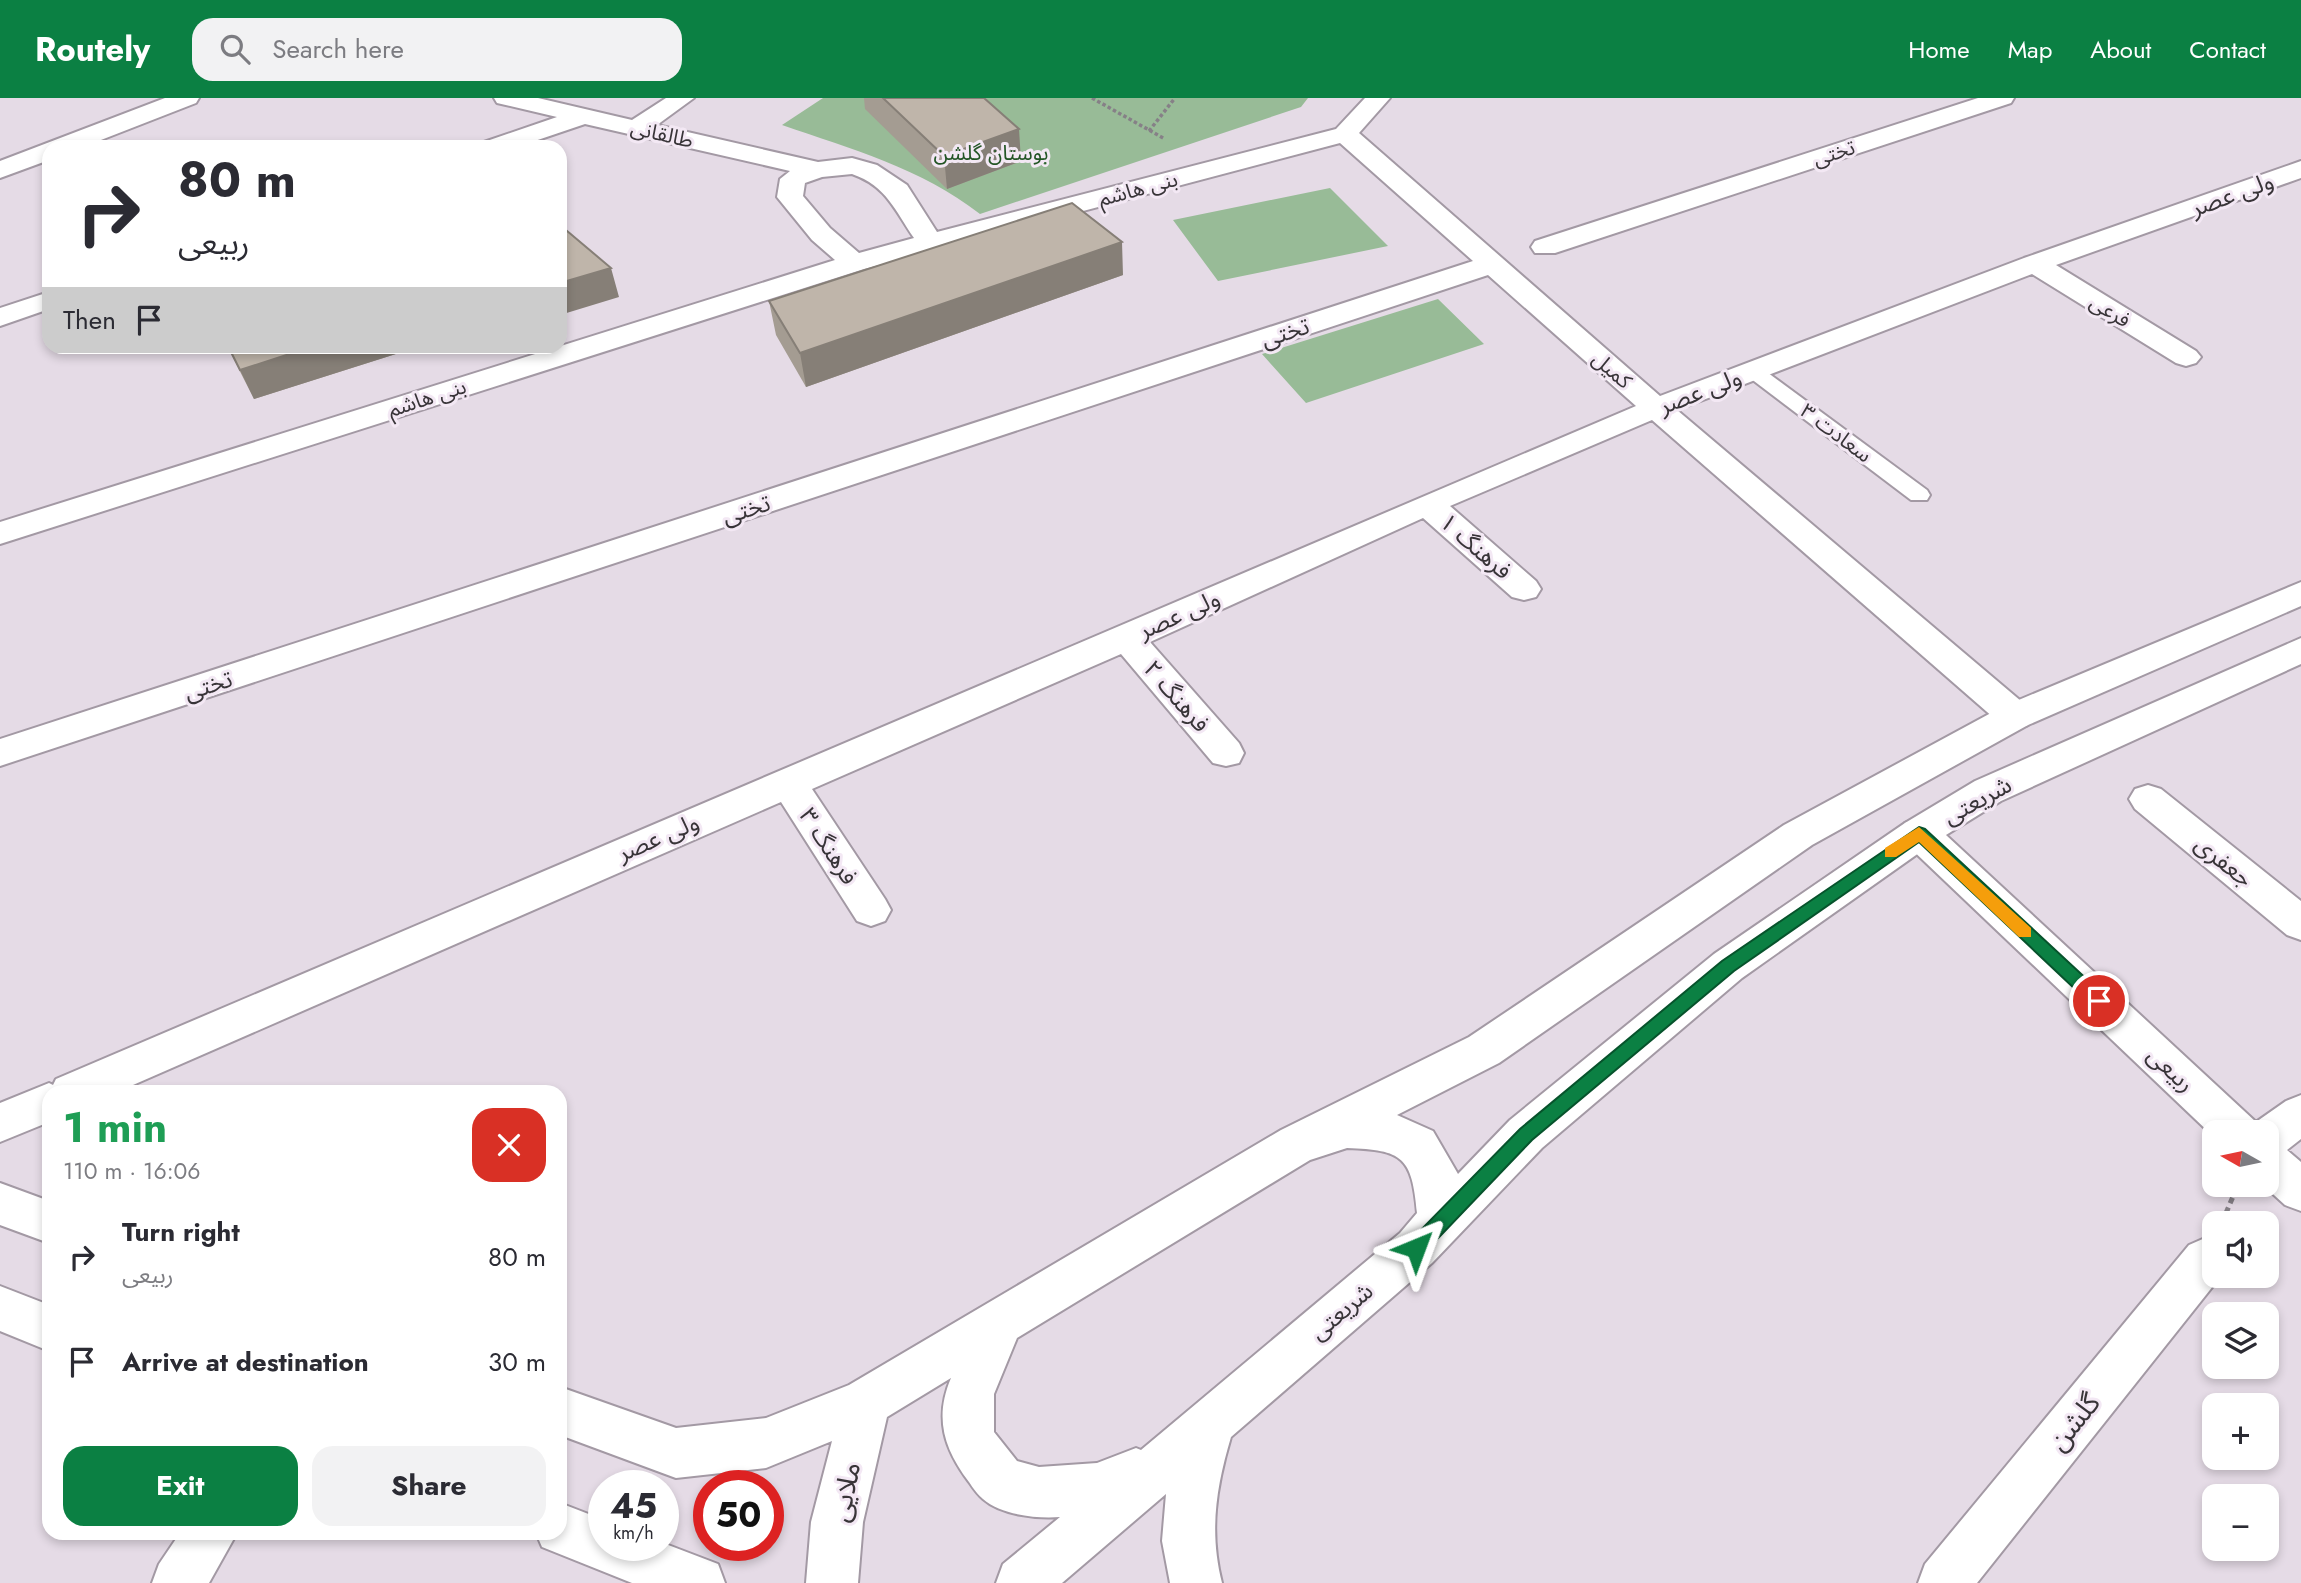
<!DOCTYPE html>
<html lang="en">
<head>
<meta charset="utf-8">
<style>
  :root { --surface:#fff; --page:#f2f2f3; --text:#2b2b33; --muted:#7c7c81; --accent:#0b8043 }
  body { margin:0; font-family:Jost,"Noto Sans Arabic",sans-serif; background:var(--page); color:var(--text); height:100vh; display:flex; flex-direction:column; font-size:26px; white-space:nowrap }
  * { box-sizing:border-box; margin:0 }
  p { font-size:23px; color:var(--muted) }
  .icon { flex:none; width:38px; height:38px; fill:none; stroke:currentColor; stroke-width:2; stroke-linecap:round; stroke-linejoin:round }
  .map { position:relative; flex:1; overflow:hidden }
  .drawer { position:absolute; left:42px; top:987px; width:525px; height:455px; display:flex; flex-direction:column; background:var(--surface); border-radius:21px; box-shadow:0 4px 10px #0003 }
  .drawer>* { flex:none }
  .hud { position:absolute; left:42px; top:42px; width:525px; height:214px; border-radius:21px; box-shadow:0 4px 10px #0003; background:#fff; color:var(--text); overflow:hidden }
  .needle { width:46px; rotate:279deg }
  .buttons { position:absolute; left:2202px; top:1022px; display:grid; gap:14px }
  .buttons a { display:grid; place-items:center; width:77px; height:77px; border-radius:14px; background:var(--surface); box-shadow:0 4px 10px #0003; font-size:35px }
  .speed { position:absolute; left:588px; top:1372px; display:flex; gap:14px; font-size:35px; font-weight:700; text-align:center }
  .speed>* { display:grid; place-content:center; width:91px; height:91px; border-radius:50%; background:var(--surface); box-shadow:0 4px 10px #0003; line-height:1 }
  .speed small { font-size:18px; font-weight:400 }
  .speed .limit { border:10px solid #d22; background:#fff; color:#111 }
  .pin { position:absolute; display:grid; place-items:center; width:60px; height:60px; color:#fff; margin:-30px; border:4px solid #fff; border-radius:50%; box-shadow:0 2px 7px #0007 }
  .me { position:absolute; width:77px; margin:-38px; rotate:44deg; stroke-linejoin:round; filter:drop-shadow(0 0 5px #0008) }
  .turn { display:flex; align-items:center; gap:24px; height:147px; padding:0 21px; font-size:32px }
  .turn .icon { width:91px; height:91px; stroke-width:2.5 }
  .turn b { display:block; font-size:49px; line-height:60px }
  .then { display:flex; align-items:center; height:66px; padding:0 21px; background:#0003; gap:14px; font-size:26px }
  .round { display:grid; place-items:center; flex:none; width:74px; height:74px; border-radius:21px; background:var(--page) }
  .overview { display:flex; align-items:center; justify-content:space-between; height:119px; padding:0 21px }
  h1 { font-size:42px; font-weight:700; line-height:52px; color:#1e9e55 }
  .cta { display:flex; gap:14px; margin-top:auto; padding:14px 21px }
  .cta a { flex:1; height:80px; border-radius:21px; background:var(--accent); color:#fff; font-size:28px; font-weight:700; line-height:80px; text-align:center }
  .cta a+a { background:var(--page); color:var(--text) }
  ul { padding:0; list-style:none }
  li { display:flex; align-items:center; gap:21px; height:105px; padding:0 21px }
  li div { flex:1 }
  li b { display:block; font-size:26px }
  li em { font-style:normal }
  header { display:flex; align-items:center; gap:42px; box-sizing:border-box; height:98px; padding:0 35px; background:var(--accent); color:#fff }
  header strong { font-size:33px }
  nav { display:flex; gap:38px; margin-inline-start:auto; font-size:24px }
  .search { width:490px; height:63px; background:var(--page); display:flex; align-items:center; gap:18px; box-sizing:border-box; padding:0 24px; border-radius:21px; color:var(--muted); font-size:26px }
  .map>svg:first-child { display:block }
</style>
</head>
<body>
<header>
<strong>Routely</strong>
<div class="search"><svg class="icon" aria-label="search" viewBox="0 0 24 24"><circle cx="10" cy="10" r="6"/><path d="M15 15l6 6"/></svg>Search here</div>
<nav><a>Home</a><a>Map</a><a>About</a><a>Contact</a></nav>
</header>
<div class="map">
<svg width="2301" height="1485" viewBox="0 0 2301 1485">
  <rect width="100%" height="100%" fill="#e5dbe6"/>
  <!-- green -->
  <path fill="#98bb97" d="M823 0H1308L1301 9 980 116C921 70 851 51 782 27Z
    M1330 90 1388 148 1218 183 1173 122Z
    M1438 201 1484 246 1306 305 1262 256Z"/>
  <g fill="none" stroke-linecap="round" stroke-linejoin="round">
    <!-- service casing -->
    <g stroke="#a399a4" stroke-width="4">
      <path id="service" d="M1753 267 1760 269 1927 392 1930 397 1927 402H1911L1746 277 1743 273 1746 269Z"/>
    </g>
    <!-- minor casing -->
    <g stroke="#a399a4" stroke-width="4">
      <path id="minor" d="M165 0H199L196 5 83 49H49V62L0 80V63Z
        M494 0H538L632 22 666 0H694L657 27 818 64 852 60 877 67 907 87 937 134 1336 31 1365 0H1390L1359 35 1660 298 2024 160 2301 63V80L2056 167 2196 253 2201 259 2196 265 2186 268 2176 265 2032 176 1677 312 2028 609 2033 618 2028 627 2015 631 2002 627 1652 322 1450 408 1536 483 1541 491 1536 499 1524 502 1512 499 1423 420 1150 544 1239 645 1244 655 1239 665 1226 668 1213 665 1121 556 812 691 885 801 891 812 885 823 871 828 857 823 781 704 117 994H49V1024L0 1044V1005L49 985 53 987 56 981 1636 308 1488 177 0 668V641L1473 163 1340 45 864 171 0 446V424L835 162 812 142 777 99 780 81 790 73 585 26 517 49H480L484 44 557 19 497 5ZM852 76C887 88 895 113 914 140L859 155 830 130 803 98 805 85 822 79Z
        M1978 0H2014L2011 5 1555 155H1535L1531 149 1535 143Z
        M49 194V211L0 228V210Z
        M2148 687 2161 691 2301 803V842L2287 837 2135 711 2129 701 2135 691Z
        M1919 720 1933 725 2256 1024 2286 1003 2301 997V1041L2287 1052 2301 1064V1113L2285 1107 2263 1087H2266V1034H2214V1039L1905 745 1900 735 1905 725Z
        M2205 1140 2214 1144V1178H2221L1977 1485H1918L1925 1466 2189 1147Z
        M180 1435H237L209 1485H152L159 1466Z"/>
    </g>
    <!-- secondary casing -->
    <g stroke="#a399a4" stroke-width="4">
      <path id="secondary" d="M2301 484V508L2028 627 1812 747 1499 965 1397 1017 1433 1033 1458 1076 1510 1022 1714 856 1905 725 1975 683 2301 540V566L2001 703 1933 745 1742 880 1542 1050 1432 1165 1231 1339C1216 1389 1209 1434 1222 1485H1170L1162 1443 1166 1396 1062 1485H996L1003 1466 1060 1419C1038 1421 1001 1417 983 1401 978 1397 973 1390 969 1384 944 1351 934 1320 951 1280L887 1319 863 1424 858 1485H806L811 1424 832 1343 766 1370 676 1380 560 1337V1289L676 1330 766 1320 849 1287 1281 1032 1469 939 1784 727 2002 609ZM1347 1050C1403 1052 1412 1059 1417 1115L1400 1135 1141 1352 1136 1350 1097 1365 1039 1369 1017 1363 994 1334V1296L1017 1240 1310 1062Z
        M0 1085 49 1103V1145L0 1127Z
        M0 1188 49 1207V1253L0 1233Z
        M560 1405 604 1422V1447L663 1445 718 1466 725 1485H632L542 1449 536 1435H560Z"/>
    </g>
    <!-- path-far1 -->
    <path stroke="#868087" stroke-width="3.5" stroke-dasharray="3.5 2.5" stroke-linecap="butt" d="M1092 0 1165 41
      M1149 33 1175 0"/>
    <!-- path -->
    <path stroke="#868087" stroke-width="5" stroke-dasharray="6 4.5" stroke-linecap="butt" d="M2226 1115 2235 1094"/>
    <!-- service -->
    <use href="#service" fill="#fff" fill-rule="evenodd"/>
    <!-- minor -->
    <use href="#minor" fill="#fff" fill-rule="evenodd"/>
    <!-- secondary -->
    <use href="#secondary" fill="#fff" fill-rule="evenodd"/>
  </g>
  <!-- wall -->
  <path fill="#a49c92" d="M864 0H984L1021 63 947 91 865 11Z
    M1123 177 806 289 776 237 769 203Z
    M227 248H421L254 301Z"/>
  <!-- shaded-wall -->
  <path fill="#867f77" d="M1019 31 1021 63 947 91 944 58Z
    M1122 144 1123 177 806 289 800 255Z
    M611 170 619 199 560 217V185Z
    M314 248H421L254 301 240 272Z"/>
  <!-- building -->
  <path fill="#bfb5aa" stroke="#867f77" stroke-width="2" d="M883 0H984L1019 31 944 58Z
    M1072 105 1122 144 800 255 769 203Z
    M560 127 611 170 560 185Z
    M228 248H314L240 272Z"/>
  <!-- route -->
  <path fill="#0b8043" stroke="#07532c" stroke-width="2" d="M1919 729 1925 731 2105 898 2107 903 2105 908H2093L1919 744 1734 873 1532 1042 1423 1156 1416 1159 1409 1156 1406 1150 1409 1144 1520 1031 1722 863Z"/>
  <!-- slow -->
  <path fill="#f59e0b" d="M1919 729 2031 830V839H2019L1919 744 1896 759H1885V750Z"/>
  <g text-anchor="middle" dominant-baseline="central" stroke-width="6" stroke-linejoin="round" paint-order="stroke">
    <!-- far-street labels -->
    <g font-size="21" fill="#383438" stroke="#f3e8f4">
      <text transform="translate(662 36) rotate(13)">طالقانی</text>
      <text transform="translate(1834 55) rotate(-18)">تختی</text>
      <text transform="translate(1138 91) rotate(-15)">بنی هاشم</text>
      <text transform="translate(2110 213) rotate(31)">فرعی</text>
      <text transform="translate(1612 272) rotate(41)">کمیل</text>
      <text transform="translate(427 300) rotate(-18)">بنی هاشم</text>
      <text transform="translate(1836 335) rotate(37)">سعادت ۳</text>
    </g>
    <!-- far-park labels -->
    <g font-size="21" fill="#235525" stroke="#f3e8f4">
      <text x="991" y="55">بوستان گلشن</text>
    </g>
    <!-- street labels -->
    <g font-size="24" fill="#383438" stroke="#f3e8f4">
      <text transform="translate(2232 96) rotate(-20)">ولی عصر</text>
      <text transform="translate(1285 234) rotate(-18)">تختی</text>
      <text transform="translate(1700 293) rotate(-21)">ولی عصر</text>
      <text transform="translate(746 411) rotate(-18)">تختی</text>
      <text transform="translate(1476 448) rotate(41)">فرهنگ ۱</text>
      <text transform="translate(1179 516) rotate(-24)">ولی عصر</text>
      <text transform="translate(208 587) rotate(-18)">تختی</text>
      <text transform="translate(1177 598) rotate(49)">فرهنگ ۲</text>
      <text transform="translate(1977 702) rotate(-29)">شریعتی</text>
      <text transform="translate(658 739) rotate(-23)">ولی عصر</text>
      <text transform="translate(829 748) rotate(57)">فرهنگ ۳</text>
      <text transform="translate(2224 763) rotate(39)">جعفری</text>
      <text transform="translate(2171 971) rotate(43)">ربیعی</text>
      <text transform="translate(1341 1213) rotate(-40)">شریعتی</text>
    </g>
    <!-- near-street labels -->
    <g font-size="28" fill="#383438" stroke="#f3e8f4">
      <text transform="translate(2074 1324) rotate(-51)">گلشن</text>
      <text transform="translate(845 1394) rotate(-78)">ملایی</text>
    </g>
  </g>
</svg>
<div class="buttons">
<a><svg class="needle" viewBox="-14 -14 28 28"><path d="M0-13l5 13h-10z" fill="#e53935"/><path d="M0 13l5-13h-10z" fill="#7c7c81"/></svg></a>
<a><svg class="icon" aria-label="sound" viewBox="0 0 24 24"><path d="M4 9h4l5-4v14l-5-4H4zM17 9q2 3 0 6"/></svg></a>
<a><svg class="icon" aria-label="layers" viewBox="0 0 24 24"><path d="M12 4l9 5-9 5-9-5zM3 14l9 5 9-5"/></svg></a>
<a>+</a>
<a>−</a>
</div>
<div class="speed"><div>45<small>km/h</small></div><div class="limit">50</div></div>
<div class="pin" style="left:2099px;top:903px;background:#d93025"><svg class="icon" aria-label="arrive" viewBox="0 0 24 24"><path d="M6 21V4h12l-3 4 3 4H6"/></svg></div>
<svg class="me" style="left:1416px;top:1150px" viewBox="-20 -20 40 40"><path d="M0-17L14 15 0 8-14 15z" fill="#0b8043" stroke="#fff" stroke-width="4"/></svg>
<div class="hud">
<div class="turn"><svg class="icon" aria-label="right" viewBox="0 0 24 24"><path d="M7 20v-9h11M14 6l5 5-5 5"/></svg><div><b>80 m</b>ربیعی</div></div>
<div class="then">Then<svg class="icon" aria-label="arrive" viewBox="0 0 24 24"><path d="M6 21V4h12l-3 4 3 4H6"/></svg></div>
</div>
<section class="drawer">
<div class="overview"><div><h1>1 min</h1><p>110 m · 16:06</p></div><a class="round" style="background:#d93025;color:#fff"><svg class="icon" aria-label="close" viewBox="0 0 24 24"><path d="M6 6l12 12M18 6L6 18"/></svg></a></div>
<ul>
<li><svg class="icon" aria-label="right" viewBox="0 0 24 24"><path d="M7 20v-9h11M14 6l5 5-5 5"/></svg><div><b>Turn right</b><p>ربیعی</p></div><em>80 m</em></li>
<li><svg class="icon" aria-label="arrive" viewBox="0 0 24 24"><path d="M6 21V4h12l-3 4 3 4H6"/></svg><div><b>Arrive at destination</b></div><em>30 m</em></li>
</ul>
<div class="cta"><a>Exit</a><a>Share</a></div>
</section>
</div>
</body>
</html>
